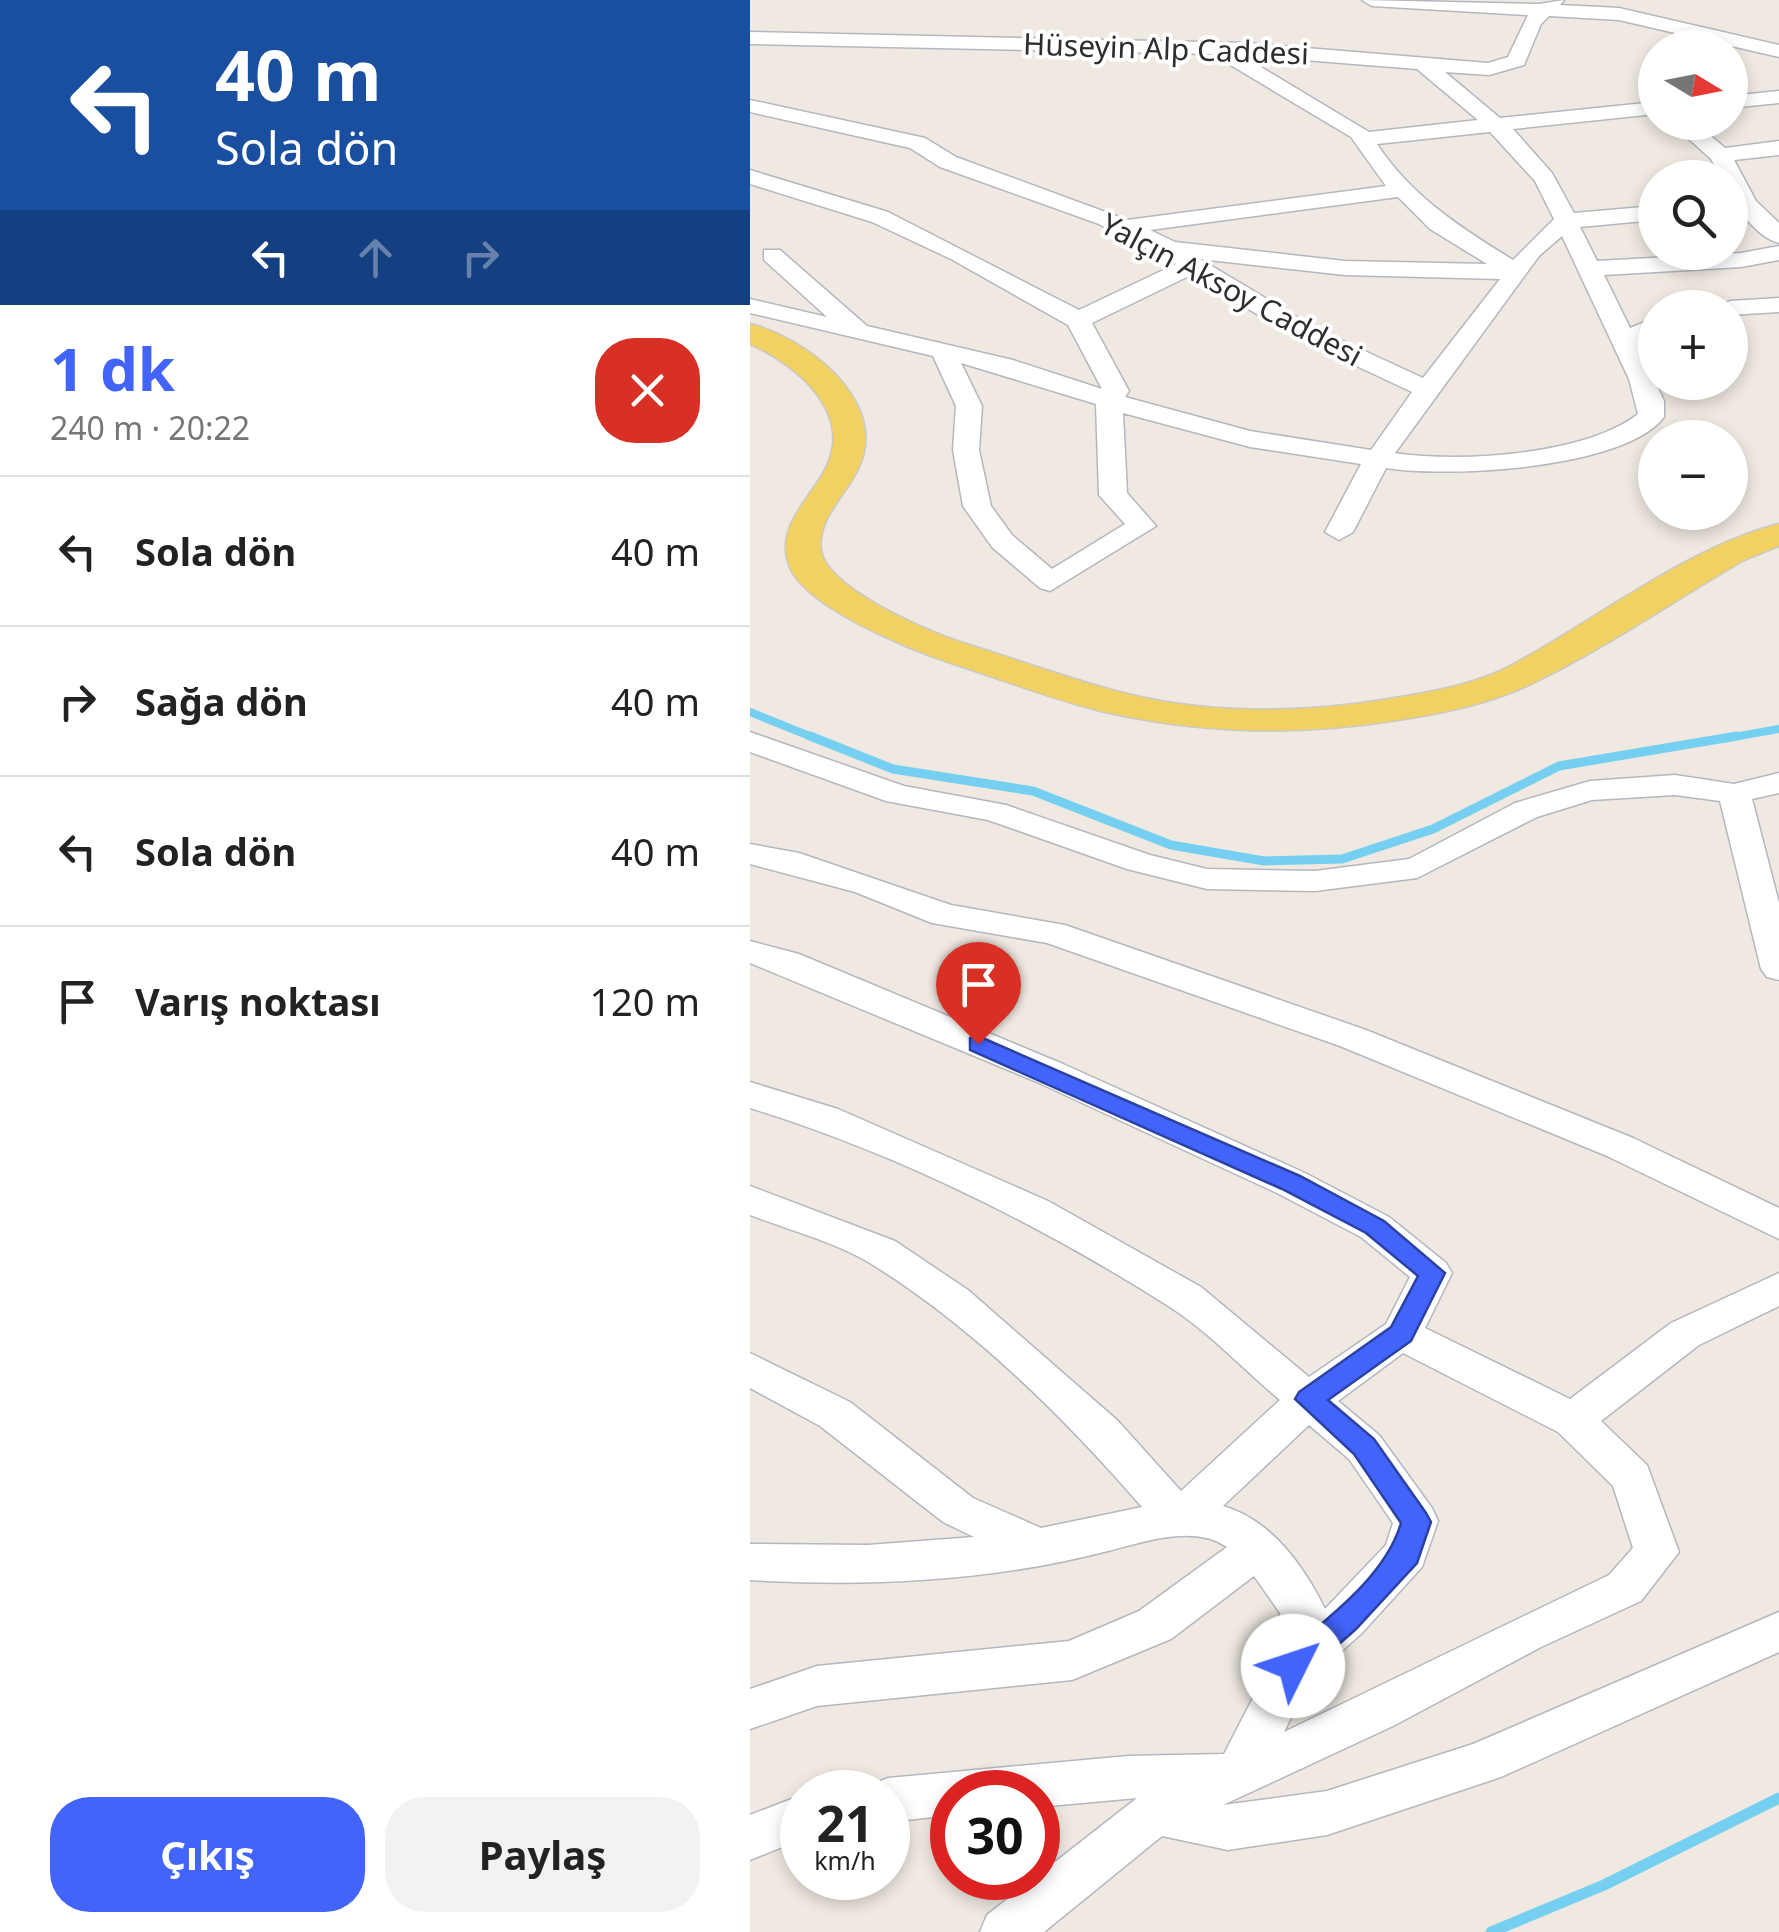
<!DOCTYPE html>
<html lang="tr">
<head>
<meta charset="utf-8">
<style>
  :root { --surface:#fff; --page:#f2f2f2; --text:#222; --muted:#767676; --line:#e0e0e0; --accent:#4264fb }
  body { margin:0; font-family:"Noto Sans",sans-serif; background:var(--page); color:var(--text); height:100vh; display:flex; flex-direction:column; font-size:38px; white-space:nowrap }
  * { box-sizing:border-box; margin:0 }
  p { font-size:32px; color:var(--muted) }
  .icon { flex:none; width:55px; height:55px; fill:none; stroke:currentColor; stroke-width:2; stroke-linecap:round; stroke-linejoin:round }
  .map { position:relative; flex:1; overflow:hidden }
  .panel { display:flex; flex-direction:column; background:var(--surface); width:750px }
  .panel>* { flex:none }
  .guide { background:#1a4fa0; color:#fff; overflow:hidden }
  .needle { width:65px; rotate:100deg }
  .controls { position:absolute; left:888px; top:30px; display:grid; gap:20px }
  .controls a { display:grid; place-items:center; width:110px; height:110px; border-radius:50%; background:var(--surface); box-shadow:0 5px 15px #0003; font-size:50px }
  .speed { position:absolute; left:30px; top:1770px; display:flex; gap:20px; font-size:50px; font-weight:700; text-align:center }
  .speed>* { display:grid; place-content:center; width:130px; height:130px; border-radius:50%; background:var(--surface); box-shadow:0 5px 15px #0003; line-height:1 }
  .speed small { font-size:25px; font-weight:400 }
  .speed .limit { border:15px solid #d22; background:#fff; color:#111 }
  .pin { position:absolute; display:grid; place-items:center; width:85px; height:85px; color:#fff; margin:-102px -42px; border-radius:50% 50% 50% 0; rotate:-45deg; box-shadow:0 0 10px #0007 }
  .pin .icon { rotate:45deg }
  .me { position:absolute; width:110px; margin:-55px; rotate:49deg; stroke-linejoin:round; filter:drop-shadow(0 0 8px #0008) }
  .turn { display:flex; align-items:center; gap:35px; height:210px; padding:0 50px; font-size:45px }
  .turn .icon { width:130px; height:130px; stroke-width:2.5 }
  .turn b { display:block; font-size:70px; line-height:85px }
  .lanes { display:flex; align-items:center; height:95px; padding:0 50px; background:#0003; justify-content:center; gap:50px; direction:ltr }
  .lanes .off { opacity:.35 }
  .round { display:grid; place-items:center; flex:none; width:105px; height:105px; border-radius:40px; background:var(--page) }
  .summary { display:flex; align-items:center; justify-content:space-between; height:170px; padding:0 50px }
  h1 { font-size:60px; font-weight:700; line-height:75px; color:var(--accent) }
  .primary-button { display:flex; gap:20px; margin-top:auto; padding:20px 50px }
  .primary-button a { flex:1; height:115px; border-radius:40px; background:var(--accent); color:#fff; font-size:40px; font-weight:700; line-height:115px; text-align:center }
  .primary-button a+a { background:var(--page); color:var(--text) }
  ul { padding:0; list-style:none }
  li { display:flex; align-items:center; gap:30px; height:150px; padding:0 50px; border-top:2px solid var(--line) }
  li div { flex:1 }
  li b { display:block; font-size:38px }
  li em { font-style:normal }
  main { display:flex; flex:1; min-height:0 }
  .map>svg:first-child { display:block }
</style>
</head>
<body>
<main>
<section class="panel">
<div class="guide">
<div class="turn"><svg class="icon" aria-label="left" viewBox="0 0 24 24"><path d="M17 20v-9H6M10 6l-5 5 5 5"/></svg><div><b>40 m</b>Sola dön</div></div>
<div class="lanes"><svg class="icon" aria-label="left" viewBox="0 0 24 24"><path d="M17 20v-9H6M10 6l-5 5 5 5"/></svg><svg class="icon off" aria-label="ahead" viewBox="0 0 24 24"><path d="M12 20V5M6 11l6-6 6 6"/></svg><svg class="icon off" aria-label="right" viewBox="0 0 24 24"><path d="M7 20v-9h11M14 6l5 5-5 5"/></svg></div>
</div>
<div class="summary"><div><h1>1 dk</h1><p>240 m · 20:22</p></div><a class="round" style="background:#d93025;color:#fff"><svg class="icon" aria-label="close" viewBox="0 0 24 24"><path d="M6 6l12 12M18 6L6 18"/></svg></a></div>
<ul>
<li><svg class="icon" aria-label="left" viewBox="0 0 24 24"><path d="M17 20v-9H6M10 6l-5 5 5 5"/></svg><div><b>Sola dön</b></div><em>40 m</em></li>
<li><svg class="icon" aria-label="right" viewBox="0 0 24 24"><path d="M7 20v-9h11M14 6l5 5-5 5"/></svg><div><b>Sağa dön</b></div><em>40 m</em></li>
<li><svg class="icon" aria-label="left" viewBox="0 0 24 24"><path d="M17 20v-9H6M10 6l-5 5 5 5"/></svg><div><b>Sola dön</b></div><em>40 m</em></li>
<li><svg class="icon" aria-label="arrive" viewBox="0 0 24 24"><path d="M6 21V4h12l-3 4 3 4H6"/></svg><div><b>Varış noktası</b></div><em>120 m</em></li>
</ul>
<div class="primary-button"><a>Çıkış</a><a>Paylaş</a></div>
</section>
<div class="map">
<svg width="1029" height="1932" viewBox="0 0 1029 1932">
  <rect width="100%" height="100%" fill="#efe9e1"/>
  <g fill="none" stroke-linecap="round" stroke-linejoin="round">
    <!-- stream-far2 -->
    <path stroke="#75cff0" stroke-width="8" d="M0 712 67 739
      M972 739 1029 729"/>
    <!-- stream-far1 -->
    <path stroke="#75cff0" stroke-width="9" d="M60 736 143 769 283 791 421 845 514 861 592 859 683 829 809 766 987 736"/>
    <!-- stream -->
    <path stroke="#75cff0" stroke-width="11" d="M741 1932 854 1885 1029 1798"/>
    <!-- minor casing -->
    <g stroke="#b4b7c1" stroke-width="3">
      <path id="minor" d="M612 0 789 4 814 0 810 5 869 8 1029 45V57L869 20 799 16 791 24 774 65 739 75 695 72 750 118 905 102V114L763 129 802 173 824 213 905 206V220L830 227 847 261 991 253 1029 246V260L991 267 854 275 880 328 905 318V335L888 344 914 401V417C875 469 697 478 636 468L603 532 589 540 575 532 611 464 500 447 373 413 377 493 406 526 300 591 290 588 242 547 213 506 203 450 206 406 183 356 0 313V299L77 317 14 260V250H30L117 326 263 360 352 389 318 325 201 259 122 222 0 184V170L138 212 329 310 426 264 349 224 190 167 160 148 0 112V100L175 138 206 157 377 220 636 186 601 137 462 54 0 44V32L497 43 738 63 758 57 778 15 622 6ZM491 55 667 69 728 120 619 132ZM740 132 785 181 804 219 763 260C711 228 661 196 627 144ZM648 197 680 229 737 264 595 261 425 242 400 230ZM812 236 879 379 888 414C836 455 709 463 645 453L789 256ZM450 259 595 275 750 279 673 378 567 329ZM441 275 549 339 662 392 621 450 500 431 375 397 379 391 342 323ZM211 363 346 404 349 495 375 524 302 569 262 535 241 506 229 450 232 406Z
        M1029 91V103L980 108V96Z
        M920 122H944L975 148 1029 141V155L984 160 1006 201 1029 223V243C1004 236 980 202 980 178H971L961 159Z
        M1029 298V312L980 315V308H968L980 301Z
        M0 732 154 786 256 805 400 855 457 869 565 871 659 859 765 803 840 781 925 775 984 784 1029 773V793L1002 799 1029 903V980L1017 977 1011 969 970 801 925 795 842 800 787 817 667 878 565 891 457 889 377 869 238 820 136 801 0 752Z
        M0 844 49 853 201 905 315 925 616 1030 883 1138 1029 1208V1239L857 1156 590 1046 297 943 182 923 105 892 0 864Z
        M0 941 49 954 313 1064 555 1173 639 1217 696 1263 702 1273 675 1328 820 1399 921 1323 1029 1273V1306L949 1345 851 1421 897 1465 929 1552 891 1601 791 1647 643 1726 473 1805 577 1791 723 1744 1029 1612V1652L751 1777 577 1835 478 1850 412 1836 294 1932H230L237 1915 387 1798 288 1807V1792H202V1815L138 1822V1792H117L121 1785 138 1778 378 1756 474 1754 520 1665 530 1613 504 1576 421 1639 322 1680 67 1706 0 1729V1689L67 1666 319 1641 389 1611 477 1547C444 1524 393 1542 358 1551 243 1581 118 1587 0 1580V1544L118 1545 224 1537 193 1522 70 1426 0 1388V1353L100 1402 223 1498 291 1528 392 1507C314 1417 222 1326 120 1263 85 1242 39 1230 0 1215V1186L145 1241 218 1290 368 1421 431 1491 530 1400C494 1370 459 1332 420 1307 291 1225 146 1153 0 1108V1082L88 1109 298 1201 451 1287 559 1377 636 1324 660 1277 611 1237 527 1193 287 1082 0 963ZM653 1353 808 1432 863 1486 883 1548 859 1575 534 1732 559 1680 611 1634 672 1567 688 1521 682 1508 629 1435 588 1401ZM559 1425 599 1459 643 1523 636 1545 575 1609C554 1566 521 1520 473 1506Z
        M52 1795V1839L0 1860V1815Z"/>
    </g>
    <!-- major casing -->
    <g stroke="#c9c9c9" stroke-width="3">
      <path id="major" d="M0 324C54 337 135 398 111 462 100 493 67 515 71 550 75 587 176 631 210 642 261 658 311 676 362 690 451 715 549 714 639 699 680 692 725 685 762 665 844 621 940 546 1029 524V546L994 560C925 600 857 647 785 682 743 703 694 713 648 720 549 736 453 734 355 712 304 700 254 680 204 664 164 651 53 607 39 565 25 528 59 500 75 470 105 413 47 365 0 344Z"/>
    </g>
    <!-- minor -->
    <use href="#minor" fill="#fff" fill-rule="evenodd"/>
    <!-- major -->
    <use href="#major" fill="#f2d163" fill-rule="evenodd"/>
  </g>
  <!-- route -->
  <path fill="#4264fb" stroke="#2b41a3" stroke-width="2.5" d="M228 1036 550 1176 634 1221 695 1273 661 1341 578 1400 624 1439 676 1513 681 1522 667 1563 606 1629 553 1676 543 1679 532 1676 528 1666 532 1657C575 1620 635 1578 651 1523L604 1454 545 1399 549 1392 641 1327 668 1276 616 1233 532 1189 220 1050V1038Z"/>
  <g text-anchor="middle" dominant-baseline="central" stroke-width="8" stroke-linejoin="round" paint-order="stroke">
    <!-- far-street labels -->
    <g font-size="30" fill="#2e2e2e" stroke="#fff">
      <text transform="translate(416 48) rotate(2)">Hüseyin Alp Caddesi</text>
      <text transform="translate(482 289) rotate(28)">Yalçın Aksoy Caddesi</text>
    </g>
  </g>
</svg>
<div class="controls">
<a><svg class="needle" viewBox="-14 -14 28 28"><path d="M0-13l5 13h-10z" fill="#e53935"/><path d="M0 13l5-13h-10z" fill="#767676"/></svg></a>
<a><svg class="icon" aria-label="search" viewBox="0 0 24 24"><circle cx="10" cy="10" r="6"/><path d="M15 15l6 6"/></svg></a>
<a>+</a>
<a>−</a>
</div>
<div class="speed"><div>21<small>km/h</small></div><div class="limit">30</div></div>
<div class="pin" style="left:228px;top:1044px;background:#d93025"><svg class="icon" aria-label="arrive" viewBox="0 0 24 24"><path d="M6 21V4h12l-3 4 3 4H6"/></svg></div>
<svg class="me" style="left:543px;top:1666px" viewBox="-20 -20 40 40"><circle r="19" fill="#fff"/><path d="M0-13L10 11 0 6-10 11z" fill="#4264fb"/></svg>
</div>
</main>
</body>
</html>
